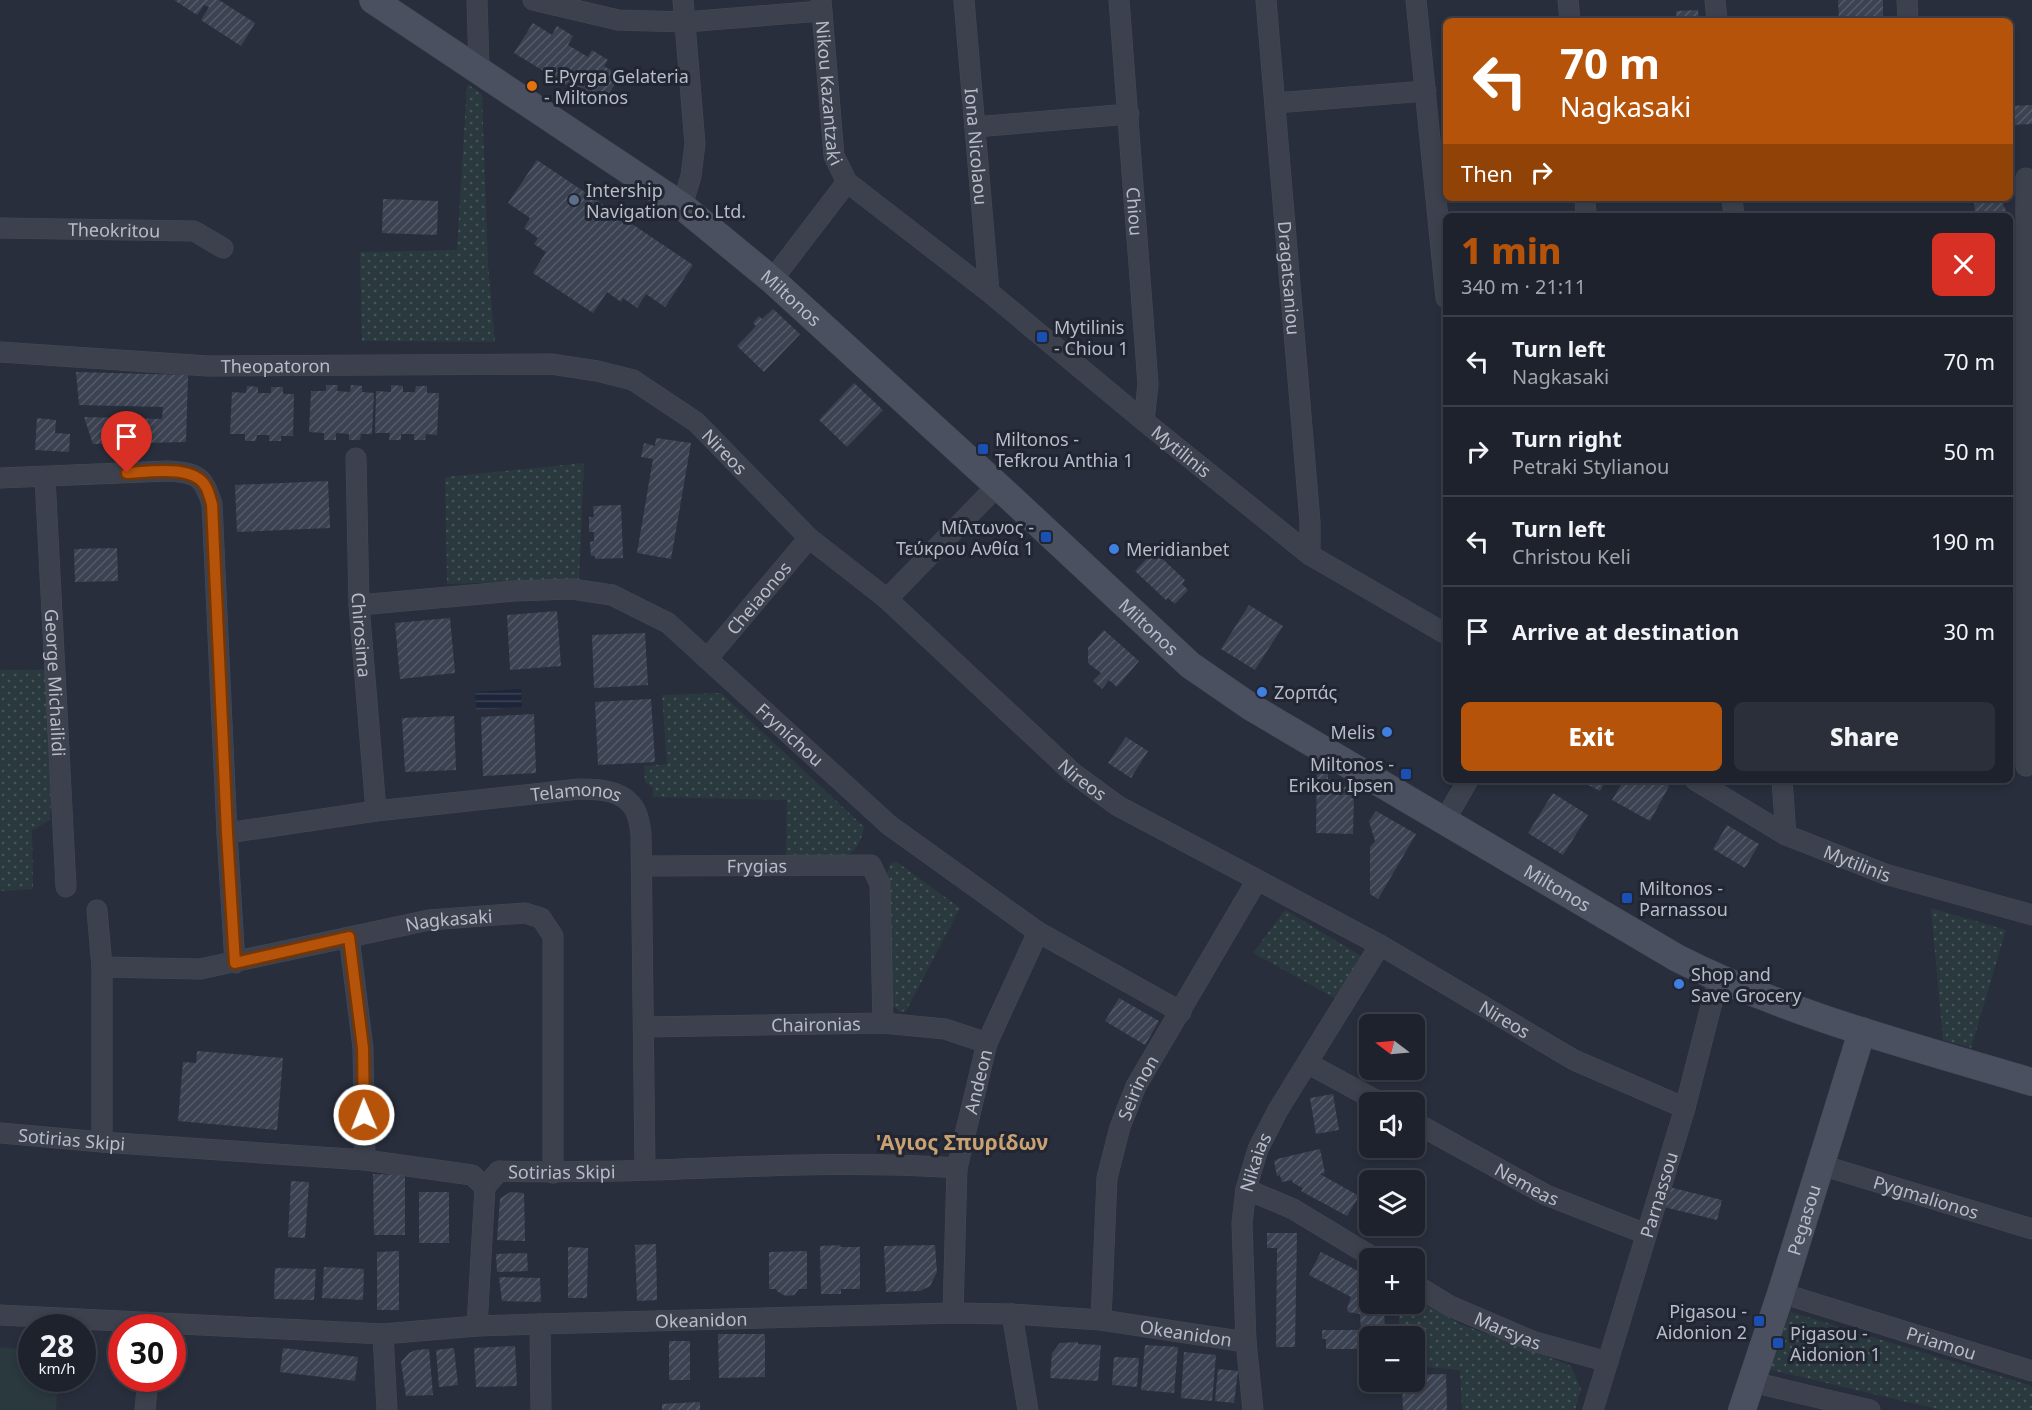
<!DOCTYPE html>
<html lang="en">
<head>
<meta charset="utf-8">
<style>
  :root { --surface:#1e222d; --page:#2b2f39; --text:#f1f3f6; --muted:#a1a4aa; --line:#3c3f49; --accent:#b45309 }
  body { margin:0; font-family:"Noto Sans",sans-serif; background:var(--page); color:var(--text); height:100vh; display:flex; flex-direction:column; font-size:22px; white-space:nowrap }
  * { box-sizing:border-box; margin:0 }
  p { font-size:20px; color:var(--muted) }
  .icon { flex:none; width:33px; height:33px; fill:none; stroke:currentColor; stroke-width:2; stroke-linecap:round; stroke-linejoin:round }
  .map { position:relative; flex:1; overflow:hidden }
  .details { position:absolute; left:1443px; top:213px; width:570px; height:570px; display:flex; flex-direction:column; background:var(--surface); border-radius:9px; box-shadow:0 3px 9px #0003,0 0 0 2px var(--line) }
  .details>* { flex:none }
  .banner { position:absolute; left:1443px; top:18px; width:570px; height:183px; border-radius:9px; box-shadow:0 3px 9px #0003,0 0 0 2px var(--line); background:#b45309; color:#fff; overflow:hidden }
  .needle { width:39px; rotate:286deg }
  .fabs { position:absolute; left:1359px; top:1014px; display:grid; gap:12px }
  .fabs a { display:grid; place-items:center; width:66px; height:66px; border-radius:9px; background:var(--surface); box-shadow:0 3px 9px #0003,0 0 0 2px var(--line); font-size:30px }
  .speed { position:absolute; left:18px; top:1314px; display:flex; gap:12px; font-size:30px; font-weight:700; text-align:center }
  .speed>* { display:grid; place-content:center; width:78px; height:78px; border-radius:50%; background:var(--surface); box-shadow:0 3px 9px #0003,0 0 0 2px var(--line); line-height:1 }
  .speed small { font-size:15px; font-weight:400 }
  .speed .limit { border:9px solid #d22; background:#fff; color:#111 }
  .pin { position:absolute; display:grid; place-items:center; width:51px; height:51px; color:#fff; margin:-62px -26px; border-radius:50% 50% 50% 0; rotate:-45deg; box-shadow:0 0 6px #0007 }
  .pin .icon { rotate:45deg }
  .me { position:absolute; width:66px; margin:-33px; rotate:359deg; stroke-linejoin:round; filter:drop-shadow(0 0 4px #0008) }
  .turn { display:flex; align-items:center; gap:21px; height:126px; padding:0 18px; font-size:27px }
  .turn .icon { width:78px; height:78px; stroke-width:2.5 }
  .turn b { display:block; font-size:42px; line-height:51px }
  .then { display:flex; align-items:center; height:57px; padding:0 18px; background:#0003; gap:12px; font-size:22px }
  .round { display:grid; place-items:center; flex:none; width:63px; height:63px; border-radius:9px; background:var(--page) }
  .head { display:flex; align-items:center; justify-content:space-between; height:102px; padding:0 18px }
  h1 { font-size:36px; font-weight:800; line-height:45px; color:var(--accent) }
  .cta { display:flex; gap:12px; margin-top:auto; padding:12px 18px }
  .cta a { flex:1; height:69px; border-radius:9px; background:var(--accent); color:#fff; font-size:24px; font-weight:800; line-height:69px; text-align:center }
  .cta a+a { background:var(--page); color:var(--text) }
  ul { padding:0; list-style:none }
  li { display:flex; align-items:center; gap:18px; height:90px; padding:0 18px; border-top:2px solid var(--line) }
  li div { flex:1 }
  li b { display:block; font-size:22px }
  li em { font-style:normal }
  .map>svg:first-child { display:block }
</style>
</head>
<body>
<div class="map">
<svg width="2032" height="1410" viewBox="0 0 2032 1410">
  <defs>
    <pattern id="park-dots" width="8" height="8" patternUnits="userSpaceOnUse" patternTransform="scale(1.5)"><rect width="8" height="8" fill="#2a393e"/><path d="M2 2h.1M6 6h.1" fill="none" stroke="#475458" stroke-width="1.8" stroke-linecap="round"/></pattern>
    <pattern id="water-rules" width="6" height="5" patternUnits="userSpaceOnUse" patternTransform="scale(1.5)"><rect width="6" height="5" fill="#1c2539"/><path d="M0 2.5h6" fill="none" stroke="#3b4354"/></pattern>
    <pattern id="building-hatch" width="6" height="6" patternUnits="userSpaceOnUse" patternTransform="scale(1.5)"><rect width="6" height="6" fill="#3b4252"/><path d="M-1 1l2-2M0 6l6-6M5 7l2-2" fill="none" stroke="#555b69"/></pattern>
  </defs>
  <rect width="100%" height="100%" fill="#282e3c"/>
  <!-- grass -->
  <path fill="#2a393e" d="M0 1347 31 1350 32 1378 58 1379 56 1410H0Z"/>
  <!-- park -->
  <path fill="url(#park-dots)" d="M467 84 482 94 488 265 495 342 362 341 360 252 457 250Z
    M584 463 579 580 447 584 445 477Z
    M0 670H47L52 775 50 820 32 830 33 889 0 891Z
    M721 693 864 827C862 836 859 847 852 852 840 861 802 857 786 857L787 800 653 797V788L645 782 644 766 667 764 662 695Z
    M897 862 960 908 906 1011 900 1012 893 1006 886 877 891 863Z
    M1931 908 2006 930 1971 1048 1943 1040Z
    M1285 910 1363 957 1342 1002 1253 953Z
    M1415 1297 1458 1323 1571 1366 1581 1389 1575 1410H1462L1460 1370 1415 1366 1414 1336H1399V1304H1414Z
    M1791 1312 2032 1386V1410H1941L1767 1369Z"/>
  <!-- water -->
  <path fill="url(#water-rules)" d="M521 689 522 707 476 710 475 692Z"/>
  <!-- building -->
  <path fill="url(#building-hatch)" d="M174 0H219L255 23 241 46 201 20 209 7 204 5 197 15Z
    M1838 0H1883V18L1839 20Z
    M1698 10 1699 21H1677L1676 11Z
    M533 23 552 35 557 26 573 36 568 45 588 57 592 50 608 60 604 66 620 76 601 106 514 53Z
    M2032 105V124L2010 125V106Z
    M537 160 693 265 665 307 646 294 637 308 623 298 621 302 607 292 593 313 533 273 546 252 534 244 538 238 524 228 530 218 508 203Z
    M1974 198 2001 199 2008 216H1975Z
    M383 199 438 201 437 235 382 233Z
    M773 309 800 334 764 372 737 346 756 326 753 323 759 316 762 319Z
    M76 372 188 375 186 442 93 444 84 417 162 419 163 407 79 405Z
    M854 383 883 410 847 447 819 420Z
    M326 385H338L337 391 350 392 351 385 362 386V392L374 393 372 434H361L360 440H349V434L336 433V440H324V433L309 432 311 391H326Z
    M391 385 403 386V392H415L416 386H427V393H439L437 435 426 434 425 440H414V434H401V440H389L390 433H375L376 391 391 392Z
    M247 386 258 387V393H271V387H283V394H294L293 436H281V441H269V435H257L256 441H245V434H230L232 392 246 393Z
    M37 418 56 420 55 433 70 434 69 452 35 450Z
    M656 438 691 443 671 559 637 553 653 459 641 457 644 443 655 446Z
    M328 481 330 528 237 532 235 485Z
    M621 505 623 558 595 559V556H591L590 542 594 541V532H589V517H594L593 506Z
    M117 548 118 581 75 582 74 549Z
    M1154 551 1185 580 1182 584 1188 590 1175 604 1168 598 1166 600 1135 571Z
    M1249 605 1283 626 1255 670 1221 649Z
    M557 611 561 666 510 670 507 615Z
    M450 618 455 673 400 679 395 623Z
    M1104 630 1139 661 1117 687 1109 680 1102 689 1093 681 1101 673 1088 663V648Z
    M645 633 648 685 594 688 592 635Z
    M651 699 655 762 598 765 595 702Z
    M534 714 536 773 483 776 481 717Z
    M454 716 456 770 405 772 402 718Z
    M1126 737 1148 751 1131 778 1108 763Z
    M1317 772H1328V779L1339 780 1338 786 1348 787V795H1354L1353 834 1316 833Z
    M1586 780H1606L1600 791 1584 783Z
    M1624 780H1658L1669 786 1650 821 1612 800Z
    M1553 793 1588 815 1563 855 1528 833Z
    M1376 811 1416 834 1378 899 1370 894V847L1375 841 1369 821Z
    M1727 825 1759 844 1745 868 1713 849Z
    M1119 998 1159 1021 1145 1045 1105 1021Z
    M197 1051 283 1058 277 1130 178 1121 183 1062 196 1063Z
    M1333 1094 1339 1130 1316 1134 1310 1098Z
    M1320 1149 1325 1173 1320 1174 1359 1196 1347 1216 1301 1191 1303 1188 1293 1183 1292 1180 1282 1182 1280 1175 1277 1176 1274 1161 1277 1160V1159Z
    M373 1174 405 1175V1235H374Z
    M291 1181 309 1182 305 1238 288 1237Z
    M1669 1187 1722 1200 1717 1220 1664 1207Z
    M419 1192H449V1243H419Z
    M510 1192 524 1193 525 1241 497 1240 500 1199Z
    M1267 1233H1297L1295 1347H1276L1277 1248H1267Z
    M656 1244 657 1300 637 1301 635 1245Z
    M841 1245 840 1247H860V1289H841V1294H821L820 1246Z
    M935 1245 937 1272 930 1286 920 1291 886 1292 884 1246Z
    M568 1247 588 1248 587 1298H568Z
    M399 1251V1310H377V1252Z
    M807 1251V1289H799L794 1295 786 1296 778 1292 776 1289H769V1252Z
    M1321 1252 1370 1277V1304H1384L1385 1336H1370V1349H1326V1339H1322V1330H1361L1360 1314 1348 1312 1347 1309 1351 1297 1309 1275Z
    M527 1253 528 1271 497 1272 496 1254Z
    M324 1267 364 1269 363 1300 322 1298Z
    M275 1268 316 1269 314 1300 274 1299Z
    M499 1277 540 1278 541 1302 502 1301Z
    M718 1334H765V1377L719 1378Z
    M669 1341H690V1380H669Z
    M1078 1342V1344L1101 1345 1098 1381 1050 1378 1052 1353 1060 1343Z
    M1145 1345 1178 1347 1174 1393 1141 1390Z
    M515 1346 517 1386 476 1387 474 1348Z
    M283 1348 358 1357 355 1381 280 1372Z
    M454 1348 458 1385 439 1387 436 1350Z
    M429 1349 433 1395 406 1396 401 1362 409 1353 416 1350Z
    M1184 1352 1216 1355 1212 1401 1181 1398Z
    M1114 1357 1139 1358 1137 1387 1112 1385Z
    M1218 1369 1238 1371 1234 1403 1215 1401Z
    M1446 1374 1447 1410H1403L1402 1382H1414V1375Z
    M700 1402V1410H662V1404Z"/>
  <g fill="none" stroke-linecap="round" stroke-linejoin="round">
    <!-- street casing -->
    <g stroke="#454a56" stroke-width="21">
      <g id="street">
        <path d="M477 0 479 69"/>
        <path d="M533 0 618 20 685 22 821 11"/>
        <path id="s1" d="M821 0 834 156 847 182 989 292 1144 421 1310 555 1446 634"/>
        <path id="s2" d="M964 0 989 292"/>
        <path id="s3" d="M1119 0 1148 384 1144 421"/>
        <path id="s4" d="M1266 0 1310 522V555"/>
        <path d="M1416 0 1446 298"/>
        <path d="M1568 0 1570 21"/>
        <path d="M1715 0 1717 21"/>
        <path d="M1907 0 1908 21"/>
        <path d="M1275 103 1426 91"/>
        <path d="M975 127 1129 114"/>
        <path d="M1585 198 1586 216"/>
        <path d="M1732 198 1734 216"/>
        <path d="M682 206 691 176 695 144 683 0"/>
        <path id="s5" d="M0 228 194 231 223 248"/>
        <path d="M772 280 847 182"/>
        <path id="s6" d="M0 352 208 366 551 364 597 371 633 380 696 422 809 538 887 599 1073 773 1118 806 1380 945 1574 1060 1685 1108"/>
        <path id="s7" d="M356 458 359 605 376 811"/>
        <path id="s8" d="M45 477 66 887"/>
        <path d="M0 478 168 471C198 473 203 476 212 504L227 833 235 963"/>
        <path d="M887 599 997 486"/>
        <path id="s9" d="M359 605 515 591 572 589 612 595 668 623 889 825 1038 932 1181 1012"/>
        <path id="s10" d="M707 659 809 538"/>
        <path d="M2026 766V178"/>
        <path id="s11" d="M1695 780 1786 835 1885 874 2032 915"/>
        <path d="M1782 780 1786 835"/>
        <path d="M1445 820 1468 780"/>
        <path id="s12" d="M227 833 376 811 579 789C600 789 624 790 635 810 639 817 640 827 641 834L645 1169"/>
        <path id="s13" d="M643 866 871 865 880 884 883 1023"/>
        <path d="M97 910 102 967V1142"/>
        <path d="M349 937 363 1048 365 1160"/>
        <path id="s14" d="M102 967 200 969 429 920 525 913 541 918 553 936V1173"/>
        <path id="s15" d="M644 1027 883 1023 945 1029 987 1043"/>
        <path d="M1309 1064 1379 1102"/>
        <path id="s16" d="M1414 1122 1546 1195 1646 1234"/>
        <path id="s17" d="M0 1133 102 1142 365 1160 472 1175 485 1187"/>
        <path id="s18" d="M1821 1165 2032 1229"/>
        <path id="s19" d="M485 1187 499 1171C651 1176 804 1157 957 1168"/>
        <path d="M1246 1189 1293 1209 1374 1258"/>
        <path id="s20" d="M1414 1284 1450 1306 1532 1341 1608 1362"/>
        <path id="s21" d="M1781 1293 2032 1371"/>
        <path id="s22" d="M953 1313 957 1168 987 1043 1038 932"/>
        <path d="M1012 1314 1028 1410"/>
        <path id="s23" d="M0 1315 383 1334 477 1326 540 1324 953 1313 1012 1314 1101 1320 1246 1342"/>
        <path id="s24" d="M1101 1320 1107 1178 1120 1127 1136 1086 1257 880"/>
        <path d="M540 1324 541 1410"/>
        <path d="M477 1326 485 1187"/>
        <path d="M383 1334 387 1410"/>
        <path d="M1752 1382 1870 1410"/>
        <path d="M145 1410 148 1378"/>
        <path id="s25" d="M1253 1410 1246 1342 1242 1223 1246 1189 1258 1149 1278 1110 1380 945"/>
        <path id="s26" d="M1593 1410 1685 1108 1718 979"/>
      </g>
    </g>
    <!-- secondary casing -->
    <g stroke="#454a56" stroke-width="28">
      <g id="secondary">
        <path id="s27" d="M373 0 682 206 772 280 1012 499 1190 665 1251 707 1677 958C1789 1015 1912 1046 2032 1082"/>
        <path id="s28" d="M1742 1410 1781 1293 1862 1031"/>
      </g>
    </g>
    <!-- street -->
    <use href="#street" stroke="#3c414d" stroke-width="20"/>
    <!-- secondary -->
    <use href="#secondary" stroke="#4a505f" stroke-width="27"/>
  </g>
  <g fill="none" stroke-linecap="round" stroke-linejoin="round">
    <!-- route casing -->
    <g stroke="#753606" stroke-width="15">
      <path id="route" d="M127 473C148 472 194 464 206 487 209 492 210 499 212 504L227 833 235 963 349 937 363 1048 364 1115"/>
    </g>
    <!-- route -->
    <use href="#route" stroke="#b45309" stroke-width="10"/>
  </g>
  <!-- markers -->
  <circle fill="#e8710a" stroke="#212632" stroke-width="2" cx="532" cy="86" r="6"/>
  <circle fill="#5c6f8a" stroke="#212632" stroke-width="2" cx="574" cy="200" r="6"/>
  <g fill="#1a4fb4" stroke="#212632" stroke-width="2">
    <rect x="1036" y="331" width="12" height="12" rx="3"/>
    <rect x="977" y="443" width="12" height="12" rx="3"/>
    <rect x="1040" y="531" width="12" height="12" rx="3"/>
    <rect x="1400" y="768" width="12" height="12" rx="3"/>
    <rect x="1621" y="892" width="12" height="12" rx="3"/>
    <rect x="1753" y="1315" width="12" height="12" rx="3"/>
    <rect x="1772" y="1337" width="12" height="12" rx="3"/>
  </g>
  <g fill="#3f7fe0" stroke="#212632" stroke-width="2">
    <circle cx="1114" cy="549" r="6"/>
    <circle cx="1262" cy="692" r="6"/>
    <circle cx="1387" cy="732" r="6"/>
    <circle cx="1679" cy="984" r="6"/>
  </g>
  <g text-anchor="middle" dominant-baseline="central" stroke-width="6" stroke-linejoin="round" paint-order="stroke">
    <!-- poi labels -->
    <g font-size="18" fill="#b8bcc8" stroke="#212632" text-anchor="start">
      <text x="544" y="76">E.Pyrga Gelateria<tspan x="544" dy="21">- Miltonos</tspan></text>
      <text x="586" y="190">Intership<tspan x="586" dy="21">Navigation Co. Ltd.</tspan></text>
      <text x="1054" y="327">Mytilinis<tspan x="1054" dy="21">- Chiou 1</tspan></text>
      <text x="995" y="439">Miltonos -<tspan x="995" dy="21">Tefkrou Anthia 1</tspan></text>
      <text x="1034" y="527" text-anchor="end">Μίλτωνος -<tspan x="1034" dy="21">Τεύκρου Ανθία 1</tspan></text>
      <text x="1126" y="549">Meridianbet</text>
      <text x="1274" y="692">Ζορπάς</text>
      <text x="1375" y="732" text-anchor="end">Melis</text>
      <text x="1394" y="764" text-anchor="end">Miltonos -<tspan x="1394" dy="21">Erikou Ipsen</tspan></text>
      <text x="1639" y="888">Miltonos -<tspan x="1639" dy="21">Parnassou</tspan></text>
      <text x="1691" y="974">Shop and<tspan x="1691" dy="21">Save Grocery</tspan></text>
      <text x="1747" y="1311" text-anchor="end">Pigasou -<tspan x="1747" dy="21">Aidonion 2</tspan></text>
      <text x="1790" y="1333">Pigasou -<tspan x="1790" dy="21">Aidonion 1</tspan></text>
    </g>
    <!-- street labels -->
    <g font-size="18" fill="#b8bcc8" stroke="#212632">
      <text stroke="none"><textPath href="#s1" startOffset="93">Nikou Kazantzaki</textPath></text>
      <text stroke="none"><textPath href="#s2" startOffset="147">Iona Nicolaou</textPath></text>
      <text stroke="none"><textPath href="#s3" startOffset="212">Chiou</textPath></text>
      <text stroke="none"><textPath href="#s5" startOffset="114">Theokritou</textPath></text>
      <text stroke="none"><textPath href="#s4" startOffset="279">Dragatsaniou</textPath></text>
      <text stroke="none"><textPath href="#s27" startOffset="514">Miltonos</textPath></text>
      <text stroke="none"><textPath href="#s6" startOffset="276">Theopatoron</textPath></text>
      <text stroke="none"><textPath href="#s6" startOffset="752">Nireos</textPath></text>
      <text stroke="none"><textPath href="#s1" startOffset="615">Mytilinis</textPath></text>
      <text stroke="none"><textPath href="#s10" startOffset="80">Cheiaonos</textPath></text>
      <text stroke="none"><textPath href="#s27" startOffset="1000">Miltonos</textPath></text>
      <text stroke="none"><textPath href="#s7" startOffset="177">Chirosima</textPath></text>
      <text stroke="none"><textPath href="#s8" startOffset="206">George Michailidi</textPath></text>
      <text stroke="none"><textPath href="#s9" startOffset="482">Frynichou</textPath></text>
      <text stroke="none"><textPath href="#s6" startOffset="1238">Nireos</textPath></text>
      <text stroke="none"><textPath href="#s12" startOffset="352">Telamonos</textPath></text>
      <text stroke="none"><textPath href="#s11" startOffset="183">Mytilinis</textPath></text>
      <text stroke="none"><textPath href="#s13" startOffset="114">Frygias</textPath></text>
      <text stroke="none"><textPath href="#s27" startOffset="1486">Miltonos</textPath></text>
      <text stroke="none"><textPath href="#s14" startOffset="352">Nagkasaki</textPath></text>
      <text stroke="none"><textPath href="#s6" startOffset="1724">Nireos</textPath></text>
      <text stroke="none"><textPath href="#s15" startOffset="172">Chaironias</textPath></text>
      <text stroke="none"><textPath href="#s22" startOffset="234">Andeon</textPath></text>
      <text stroke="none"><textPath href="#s24" startOffset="238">Seirinon</textPath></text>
      <text stroke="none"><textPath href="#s17" startOffset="72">Sotirias Skipi</textPath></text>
      <text stroke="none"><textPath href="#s25" startOffset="250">Nikaias</textPath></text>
      <text stroke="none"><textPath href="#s19" startOffset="84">Sotirias Skipi</textPath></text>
      <text stroke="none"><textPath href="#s16" startOffset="129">Nemeas</textPath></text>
      <text stroke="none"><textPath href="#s26" startOffset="225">Parnassou</textPath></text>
      <text stroke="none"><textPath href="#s18" startOffset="110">Pygmalionos</textPath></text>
      <text stroke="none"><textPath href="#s28" startOffset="200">Pegasou</textPath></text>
      <text stroke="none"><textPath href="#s23" startOffset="702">Okeanidon</textPath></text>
      <text stroke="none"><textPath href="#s20" startOffset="105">Marsyas</textPath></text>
      <text stroke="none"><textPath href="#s23" startOffset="1188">Okeanidon</textPath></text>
      <text stroke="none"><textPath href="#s21" startOffset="168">Priamou</textPath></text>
    </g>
    <!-- quarter labels -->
    <g font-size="21" font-weight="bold" fill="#c8a272" stroke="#212632">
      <text x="962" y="1142">'Αγιος Σπυρίδων</text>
    </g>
  </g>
</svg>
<div class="fabs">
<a><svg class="needle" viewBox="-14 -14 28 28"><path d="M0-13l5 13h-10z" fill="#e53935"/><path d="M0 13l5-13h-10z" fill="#a1a4aa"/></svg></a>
<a><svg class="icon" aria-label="sound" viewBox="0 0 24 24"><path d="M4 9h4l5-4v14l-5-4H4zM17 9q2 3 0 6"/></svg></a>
<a><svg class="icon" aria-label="layers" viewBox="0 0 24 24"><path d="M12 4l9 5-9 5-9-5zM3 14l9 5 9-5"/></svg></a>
<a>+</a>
<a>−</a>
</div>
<div class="speed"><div>28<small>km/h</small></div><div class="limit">30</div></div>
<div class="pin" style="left:127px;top:473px;background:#d93025"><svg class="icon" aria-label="arrive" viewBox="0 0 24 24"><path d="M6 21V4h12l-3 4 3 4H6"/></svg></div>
<svg class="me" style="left:364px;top:1115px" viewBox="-20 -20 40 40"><circle r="17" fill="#b45309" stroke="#fff" stroke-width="3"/><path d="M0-11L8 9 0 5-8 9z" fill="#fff"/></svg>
<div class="banner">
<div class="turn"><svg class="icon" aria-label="left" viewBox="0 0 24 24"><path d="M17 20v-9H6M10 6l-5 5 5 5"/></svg><div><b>70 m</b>Nagkasaki</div></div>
<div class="then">Then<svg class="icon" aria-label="right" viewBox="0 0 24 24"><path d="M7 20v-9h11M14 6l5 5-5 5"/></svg></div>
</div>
<section class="details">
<div class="head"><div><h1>1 min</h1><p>340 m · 21:11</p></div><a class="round" style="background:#d93025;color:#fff"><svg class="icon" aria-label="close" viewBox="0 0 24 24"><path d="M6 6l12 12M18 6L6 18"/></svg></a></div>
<ul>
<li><svg class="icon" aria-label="left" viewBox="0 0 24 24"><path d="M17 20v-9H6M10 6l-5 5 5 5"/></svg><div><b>Turn left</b><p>Nagkasaki</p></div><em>70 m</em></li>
<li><svg class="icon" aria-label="right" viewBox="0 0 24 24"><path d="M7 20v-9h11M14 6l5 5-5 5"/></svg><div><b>Turn right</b><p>Petraki Stylianou</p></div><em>50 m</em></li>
<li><svg class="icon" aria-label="left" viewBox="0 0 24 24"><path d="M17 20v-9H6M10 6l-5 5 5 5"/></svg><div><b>Turn left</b><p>Christou Keli</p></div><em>190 m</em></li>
<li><svg class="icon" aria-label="arrive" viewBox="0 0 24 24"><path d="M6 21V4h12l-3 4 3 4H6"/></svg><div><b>Arrive at destination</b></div><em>30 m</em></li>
</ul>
<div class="cta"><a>Exit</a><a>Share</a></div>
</section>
</div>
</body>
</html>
